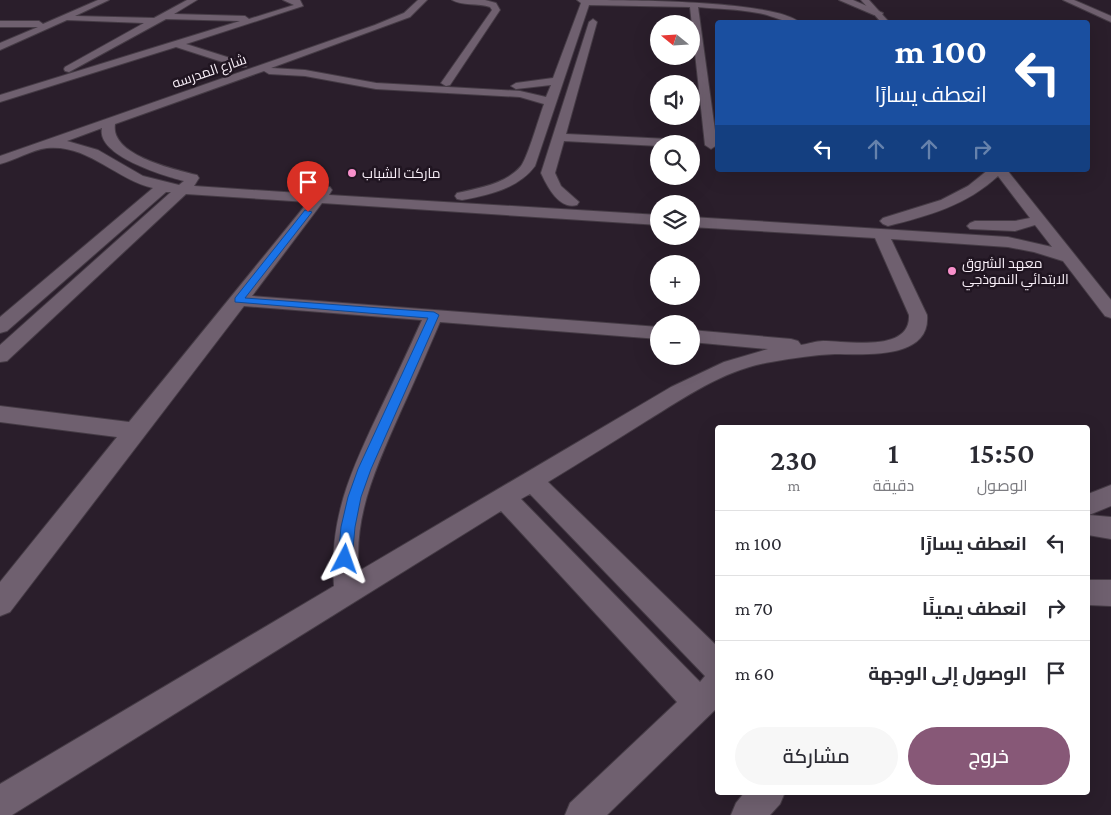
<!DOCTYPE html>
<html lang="ar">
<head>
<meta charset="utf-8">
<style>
  :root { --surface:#fff; --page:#f7f7f7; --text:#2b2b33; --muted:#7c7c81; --line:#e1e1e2; --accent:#875877 }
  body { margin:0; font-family:"Crimson Pro",Cairo,serif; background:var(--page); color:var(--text); direction:rtl; height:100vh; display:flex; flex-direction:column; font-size:19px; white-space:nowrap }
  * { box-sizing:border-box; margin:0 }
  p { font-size:16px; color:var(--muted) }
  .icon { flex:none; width:28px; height:28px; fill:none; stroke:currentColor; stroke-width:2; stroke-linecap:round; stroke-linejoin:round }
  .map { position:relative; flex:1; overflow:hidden; direction:ltr }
  .drawer { position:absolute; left:715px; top:425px; width:375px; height:370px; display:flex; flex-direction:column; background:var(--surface); border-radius:5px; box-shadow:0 5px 20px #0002; direction:rtl }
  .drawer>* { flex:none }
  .hud { position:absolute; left:715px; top:20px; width:375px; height:152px; border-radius:5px; box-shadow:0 5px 20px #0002; direction:rtl; background:#1a4fa0; color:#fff; overflow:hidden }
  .needle { width:32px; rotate:288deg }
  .tools { position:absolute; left:650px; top:15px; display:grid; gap:10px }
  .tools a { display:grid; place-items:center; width:50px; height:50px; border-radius:50%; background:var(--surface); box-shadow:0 5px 20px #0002; font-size:25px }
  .pin { position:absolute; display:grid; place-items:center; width:42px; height:42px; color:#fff; margin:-51px -21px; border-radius:50% 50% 50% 0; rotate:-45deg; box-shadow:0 0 5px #0007 }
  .pin .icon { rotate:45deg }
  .me { position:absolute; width:55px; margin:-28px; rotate:4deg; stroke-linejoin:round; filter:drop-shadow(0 0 4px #0008) }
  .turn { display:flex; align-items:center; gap:18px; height:105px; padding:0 20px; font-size:22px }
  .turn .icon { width:65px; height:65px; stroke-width:2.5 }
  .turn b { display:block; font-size:35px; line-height:42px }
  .lanes { display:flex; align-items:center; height:48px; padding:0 20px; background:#0003; justify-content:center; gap:25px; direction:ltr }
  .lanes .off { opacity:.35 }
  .eta { display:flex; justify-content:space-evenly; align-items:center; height:85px; text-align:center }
  .eta b { font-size:30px; font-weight:600; line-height:35px }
  .primary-button { display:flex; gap:10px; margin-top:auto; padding:10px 20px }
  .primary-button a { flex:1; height:58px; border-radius:30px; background:var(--accent); color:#fff; font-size:20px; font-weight:600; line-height:58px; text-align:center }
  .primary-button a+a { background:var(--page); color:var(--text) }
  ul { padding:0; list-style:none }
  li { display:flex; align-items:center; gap:15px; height:65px; padding:0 20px; border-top:1px solid var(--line) }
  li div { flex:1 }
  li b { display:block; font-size:19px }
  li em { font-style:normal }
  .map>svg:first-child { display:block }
</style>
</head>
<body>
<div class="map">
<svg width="1111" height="815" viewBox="0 0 1111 815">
  <rect width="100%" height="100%" fill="#2a1e2b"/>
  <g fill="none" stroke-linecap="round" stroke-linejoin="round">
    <!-- minor casing -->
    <g stroke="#453b45" stroke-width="2">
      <path id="minor" d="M98 0H109L75 16 154 18 187 0H197L174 14 245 16 249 19 294 5 283 0H300L303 6 186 44 246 63 247 65 246 67H238L176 47 0 102V95L240 21 166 19 69 72 65 71 64 69 65 67 144 23 67 20 0 50V43L38 27H0V21H39L43 24Z
        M418 0H427L410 17 271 68 305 70 376 83 520 91 546 97 551 85 516 89 511 86 516 83 553 78 581 3 577 0C619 0 773 0 799 22 786 24 772 15 758 13 738 9 718 9 698 7L717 145 711 149 705 145 690 7 589 5 535 166C518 189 488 195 462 200L457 199 455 196 457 193C478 188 506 184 521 166 528 157 539 117 544 104L520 97 376 89 305 76 269 74 264 71 115 124C110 155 173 169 197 175L199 178 194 186 314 194C319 188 322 185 330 187L332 190 329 195 659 215V225L322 203 252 296 659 327V339L440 322C427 352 414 383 400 413 378 463 353 515 359 571L671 387 724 362 768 349 691 342V330L791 339 798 341 801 345C808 344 816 341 823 341 847 341 911 353 909 315L875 238 691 227V217L1008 237 1052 247 1035 225 1015 231 970 229 967 226 970 223 975 221H1015L1030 218 998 176C967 205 928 216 888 226L883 224 880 221 883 218 941 200 968 186 988 170H1007L1111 300V318L1105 316 1063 261 1034 252 1008 247 891 239 927 315C931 360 864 354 835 354 814 355 792 358 771 362 726 369 687 396 648 420 615 441 582 461 548 482L718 647V707L607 815H565L570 803 677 702 501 511 12 815H0V784L334 586C329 519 350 473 378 414 393 383 408 351 422 320L244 306 10 612 0 616V582L117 437 0 422V406L129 422 308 202 186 194 7 361 0 362V345L171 192H166L7 331 0 333V317L153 188C115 179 88 144 47 148 31 150 16 160 0 164V156L375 25 404 13ZM102 128C96 156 165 176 184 181L179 185 143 176 98 150 67 141ZM530 494 705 676 700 682 521 499Z
        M452 0H485L496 3 500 10 450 85 446 86 441 83 492 10 490 7C479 3 461 6 452 0Z
        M861 0H869L889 22H881Z
        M1063 0H1074L1111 16V22Z
        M593 19 597 22 566 134 689 140 695 144 691 147V144H659V146L564 141 555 173 561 186 579 202 577 205C559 210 547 186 541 173L589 22Z
        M1111 485V506L1089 515 1111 517V539L1088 535V494Z
        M1088 580H1111V606L1088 605Z
        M745 792H785L780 804 770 815H731L736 803Z"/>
    </g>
    <!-- tertiary casing -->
    <g stroke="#453b45" stroke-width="2">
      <path id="tertiary" d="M839 0H853L883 13 882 15H874Z"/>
    </g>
    <!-- minor -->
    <use href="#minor" fill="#6f606f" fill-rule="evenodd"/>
    <!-- tertiary -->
    <use href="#tertiary" fill="#6f606f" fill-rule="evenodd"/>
  </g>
  <!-- route -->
  <path fill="#1a73e8" stroke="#114b97" d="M305 210 312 212 245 298 434 312 439 315 371 469 361 497 355 527 352 559 350 563 345 565 340 563 338 559 341 527 348 497 358 469 428 318 235 302V298Z"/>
  <!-- markers -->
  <g fill="#f890cb" stroke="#201521" stroke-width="2">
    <circle cx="352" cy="173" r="5"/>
    <circle cx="952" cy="271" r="5"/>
  </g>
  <g text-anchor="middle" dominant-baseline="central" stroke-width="5" stroke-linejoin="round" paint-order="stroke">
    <!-- far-street labels -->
    <g font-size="14" fill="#f7eef7" stroke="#201521">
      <text transform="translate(209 71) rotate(-19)">شارع المدرسه</text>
    </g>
    <!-- far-poi labels -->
    <g font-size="14" fill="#f7eef7" stroke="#201521" text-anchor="start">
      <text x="362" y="173">ماركت الشباب</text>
      <text x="962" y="263">معهد الشروق<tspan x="962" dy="16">الابتدائي النموذجي</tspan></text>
    </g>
  </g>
</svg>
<div class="tools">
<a><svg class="needle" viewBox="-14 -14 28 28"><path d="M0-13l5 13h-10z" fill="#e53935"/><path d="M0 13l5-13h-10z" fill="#7c7c81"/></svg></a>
<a><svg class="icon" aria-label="sound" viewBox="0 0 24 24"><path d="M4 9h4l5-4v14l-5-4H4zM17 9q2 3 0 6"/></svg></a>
<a><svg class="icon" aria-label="search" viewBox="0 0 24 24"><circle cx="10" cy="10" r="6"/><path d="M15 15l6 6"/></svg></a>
<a><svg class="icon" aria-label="layers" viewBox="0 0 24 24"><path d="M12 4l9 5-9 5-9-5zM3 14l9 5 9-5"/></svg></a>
<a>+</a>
<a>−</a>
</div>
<div class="pin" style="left:308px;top:212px;background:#d93025"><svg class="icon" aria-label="arrive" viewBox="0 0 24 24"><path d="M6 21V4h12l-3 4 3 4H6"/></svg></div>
<svg class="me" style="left:345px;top:559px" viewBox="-20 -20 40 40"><path d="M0-17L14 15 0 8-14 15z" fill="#1a73e8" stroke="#fff" stroke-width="4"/></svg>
<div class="hud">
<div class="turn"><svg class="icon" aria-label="left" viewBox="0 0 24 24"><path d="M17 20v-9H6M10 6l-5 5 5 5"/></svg><div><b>100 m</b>انعطف يسارًا</div></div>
<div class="lanes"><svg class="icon" aria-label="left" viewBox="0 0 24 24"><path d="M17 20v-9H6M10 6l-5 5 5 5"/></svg><svg class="icon off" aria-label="ahead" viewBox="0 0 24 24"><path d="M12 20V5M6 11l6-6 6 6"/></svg><svg class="icon off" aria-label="ahead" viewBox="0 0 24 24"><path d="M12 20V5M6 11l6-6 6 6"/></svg><svg class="icon off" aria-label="right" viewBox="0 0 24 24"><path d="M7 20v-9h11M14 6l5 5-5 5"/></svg></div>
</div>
<section class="drawer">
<div class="eta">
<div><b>15:50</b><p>الوصول</p></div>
<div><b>1</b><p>دقيقة</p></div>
<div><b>230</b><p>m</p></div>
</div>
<ul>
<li><svg class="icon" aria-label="left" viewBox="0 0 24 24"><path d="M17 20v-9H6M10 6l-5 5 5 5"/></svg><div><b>انعطف يسارًا</b></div><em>100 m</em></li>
<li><svg class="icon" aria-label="right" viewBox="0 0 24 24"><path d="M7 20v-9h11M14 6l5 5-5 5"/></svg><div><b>انعطف يمينًا</b></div><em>70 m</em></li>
<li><svg class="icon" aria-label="arrive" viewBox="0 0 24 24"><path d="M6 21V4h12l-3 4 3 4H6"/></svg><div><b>الوصول إلى الوجهة</b></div><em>60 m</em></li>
</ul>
<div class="primary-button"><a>خروج</a><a>مشاركة</a></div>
</section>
</div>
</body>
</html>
